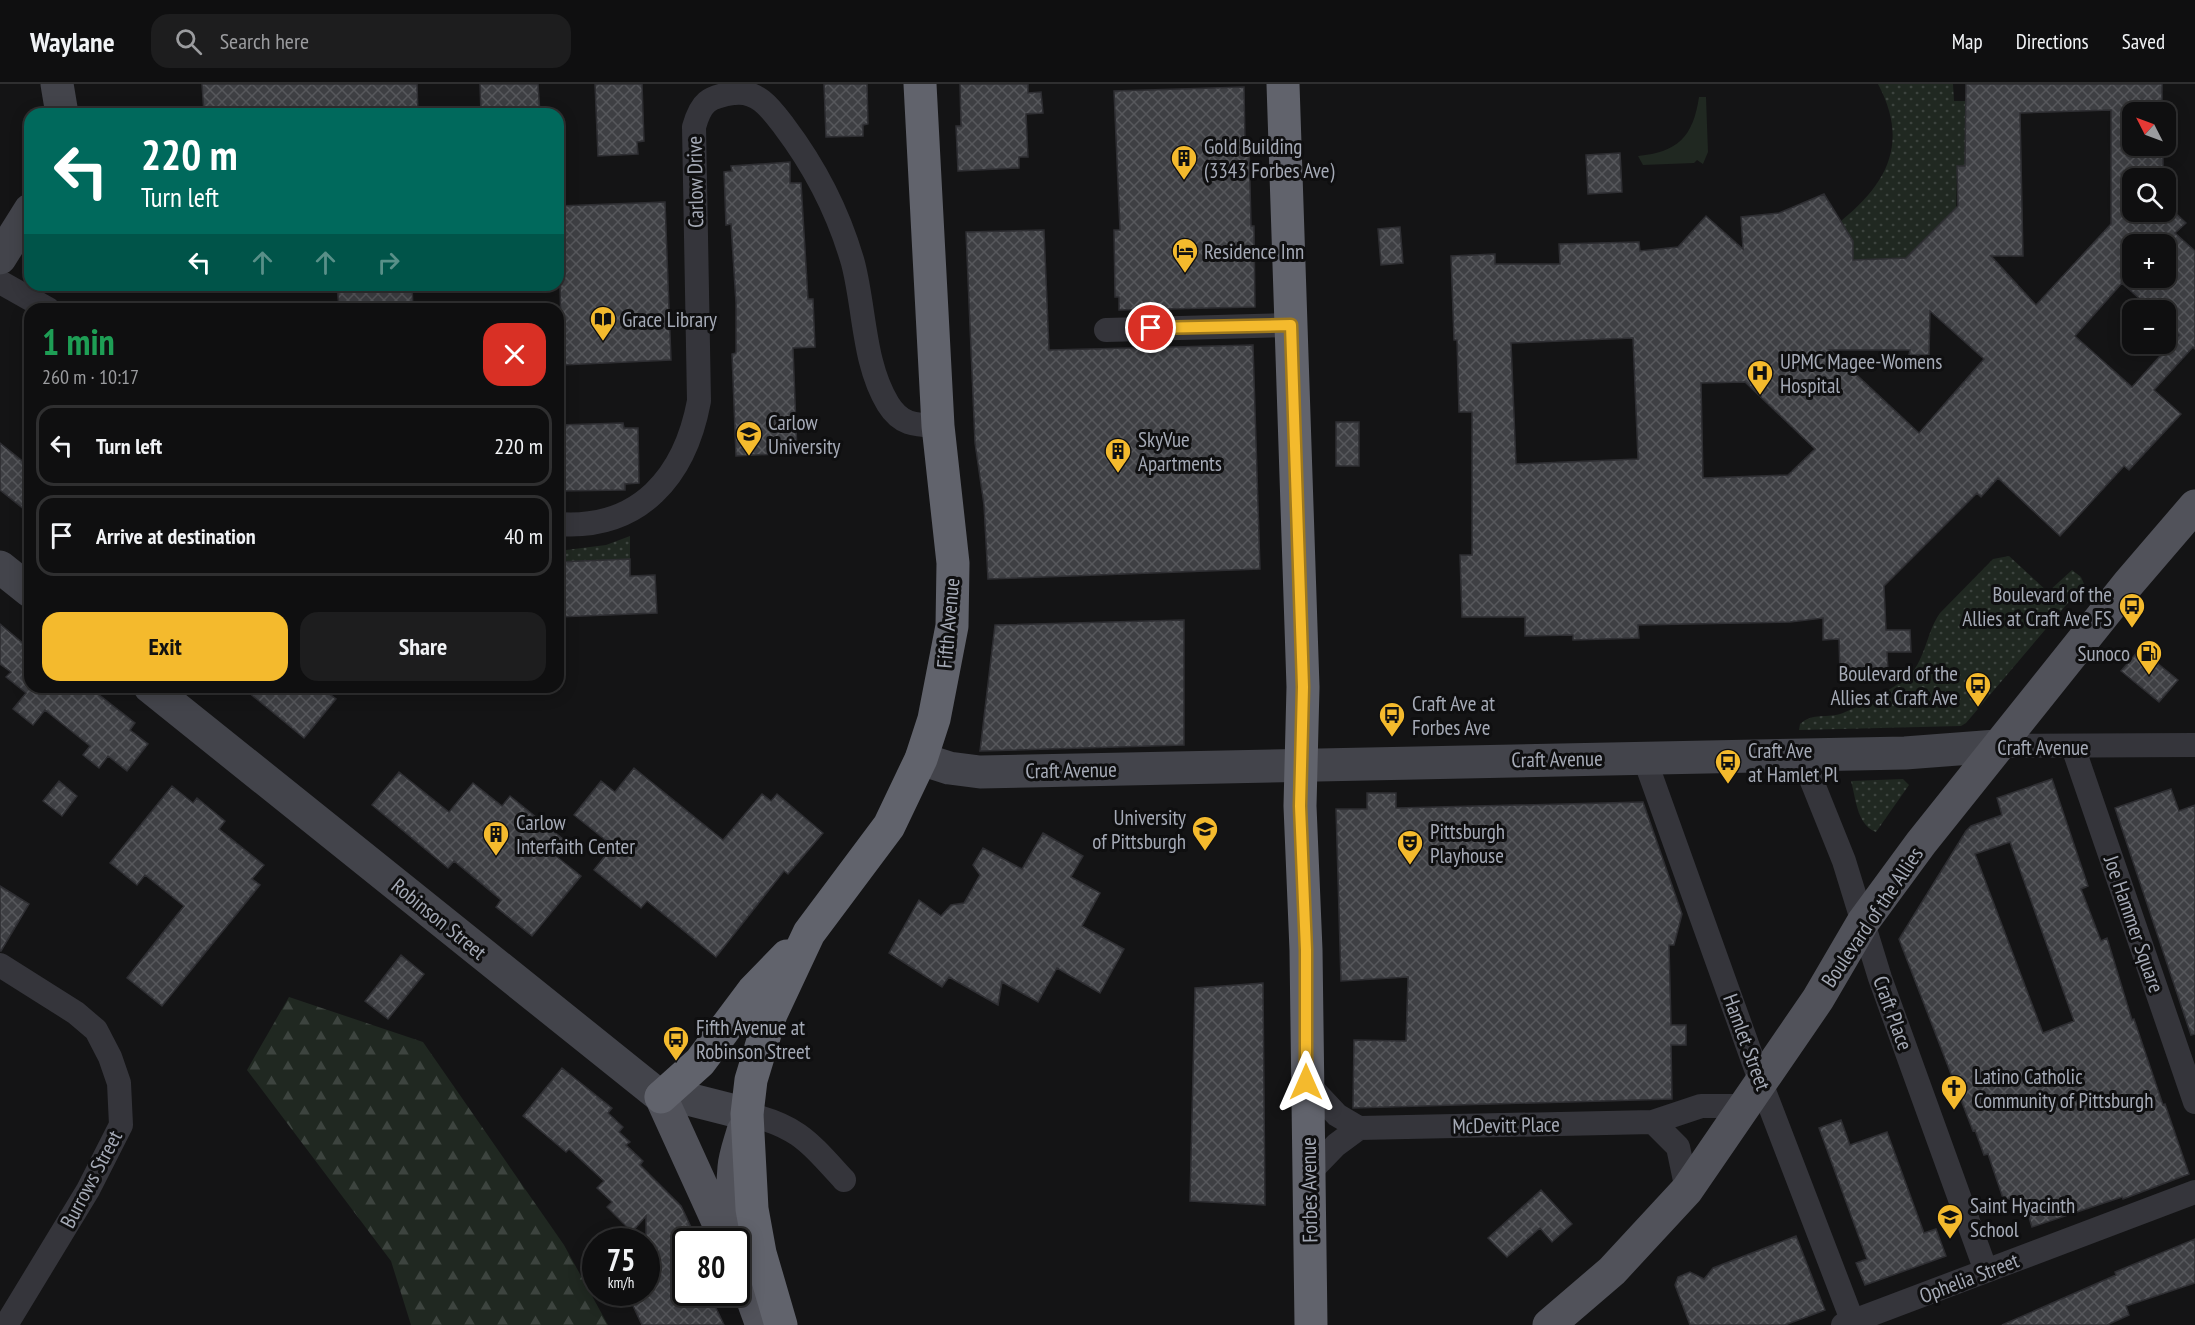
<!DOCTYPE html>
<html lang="en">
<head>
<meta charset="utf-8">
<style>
  :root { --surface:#0f0f10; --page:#1d1d1e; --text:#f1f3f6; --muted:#9b9c9f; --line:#2f2f30; --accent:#f4ba2d }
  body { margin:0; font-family:"PT Sans Narrow",sans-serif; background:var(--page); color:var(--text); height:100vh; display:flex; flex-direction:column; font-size:22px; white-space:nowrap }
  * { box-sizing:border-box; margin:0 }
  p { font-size:20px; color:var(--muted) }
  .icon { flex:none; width:33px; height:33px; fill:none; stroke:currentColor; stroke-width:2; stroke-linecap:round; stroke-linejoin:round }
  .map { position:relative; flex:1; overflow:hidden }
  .panel { position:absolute; left:24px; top:219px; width:540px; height:390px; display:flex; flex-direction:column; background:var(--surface); border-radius:18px; box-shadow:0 3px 15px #0003,0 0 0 2px var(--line) }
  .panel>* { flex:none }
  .hud { position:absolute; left:24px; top:24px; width:540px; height:183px; border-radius:18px; box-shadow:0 3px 15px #0003,0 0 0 2px var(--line); background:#00695c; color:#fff; overflow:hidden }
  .needle { width:39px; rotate:312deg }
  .controls { position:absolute; left:2122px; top:18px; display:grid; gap:12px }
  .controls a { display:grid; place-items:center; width:54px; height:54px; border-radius:12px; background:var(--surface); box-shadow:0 3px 15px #0003,0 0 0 2px var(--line); font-size:30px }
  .speed { position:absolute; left:582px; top:1144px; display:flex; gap:12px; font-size:30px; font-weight:700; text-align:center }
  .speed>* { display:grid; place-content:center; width:78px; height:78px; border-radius:50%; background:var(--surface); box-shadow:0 3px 15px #0003,0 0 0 2px var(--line); line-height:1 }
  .speed small { font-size:15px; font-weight:400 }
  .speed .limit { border:3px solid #111; border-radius:9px; background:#fff; color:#111 }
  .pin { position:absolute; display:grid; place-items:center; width:51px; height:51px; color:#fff; margin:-26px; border:3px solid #fff; border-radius:50%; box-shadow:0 2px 6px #0007 }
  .me { position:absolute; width:66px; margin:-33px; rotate:0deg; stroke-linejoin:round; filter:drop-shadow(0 0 4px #0008) }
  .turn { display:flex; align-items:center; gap:21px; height:126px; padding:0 18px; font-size:27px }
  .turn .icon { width:78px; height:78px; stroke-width:2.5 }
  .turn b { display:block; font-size:42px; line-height:51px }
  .lanes { display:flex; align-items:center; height:57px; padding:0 18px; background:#0003; justify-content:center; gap:30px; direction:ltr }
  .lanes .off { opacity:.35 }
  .round { display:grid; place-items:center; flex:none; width:63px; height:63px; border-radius:18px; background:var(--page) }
  .summary { display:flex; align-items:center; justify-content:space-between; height:102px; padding:0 18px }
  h1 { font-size:36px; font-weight:800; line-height:45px; color:#1e9e55 }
  .action { display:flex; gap:12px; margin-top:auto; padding:12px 18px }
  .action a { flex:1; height:69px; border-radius:18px; background:var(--accent); color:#111; font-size:24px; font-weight:800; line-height:69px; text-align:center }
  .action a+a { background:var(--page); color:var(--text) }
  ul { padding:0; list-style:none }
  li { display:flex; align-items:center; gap:18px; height:81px; margin:0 12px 9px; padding:0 6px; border:3px solid var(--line); border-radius:18px }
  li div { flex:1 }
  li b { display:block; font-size:22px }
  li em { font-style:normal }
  header { display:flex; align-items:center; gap:36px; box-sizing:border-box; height:84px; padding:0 30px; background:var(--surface); border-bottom:2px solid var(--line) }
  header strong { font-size:28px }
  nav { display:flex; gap:33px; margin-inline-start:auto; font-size:21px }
  .search { width:420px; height:54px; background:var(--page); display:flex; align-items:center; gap:15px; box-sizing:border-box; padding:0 21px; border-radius:18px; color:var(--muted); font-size:22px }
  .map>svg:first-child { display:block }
</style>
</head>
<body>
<header>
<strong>Waylane</strong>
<div class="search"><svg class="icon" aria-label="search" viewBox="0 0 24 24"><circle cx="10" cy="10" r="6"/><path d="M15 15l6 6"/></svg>Search here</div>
<nav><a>Map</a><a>Directions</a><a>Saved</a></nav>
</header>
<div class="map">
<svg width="2195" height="1241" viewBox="0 0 2195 1241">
  <defs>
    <pattern id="grass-dots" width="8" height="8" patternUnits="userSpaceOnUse" patternTransform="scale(1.5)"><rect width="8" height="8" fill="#202821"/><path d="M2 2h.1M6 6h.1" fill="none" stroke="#3d443f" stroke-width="1.8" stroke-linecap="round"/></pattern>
    <pattern id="forest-firs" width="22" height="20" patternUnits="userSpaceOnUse" patternTransform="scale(1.5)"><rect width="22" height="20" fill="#202821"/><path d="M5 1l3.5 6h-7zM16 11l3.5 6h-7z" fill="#3d443f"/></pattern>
    <pattern id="building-cross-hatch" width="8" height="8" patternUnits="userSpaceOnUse" patternTransform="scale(1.5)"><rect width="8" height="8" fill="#3e3f43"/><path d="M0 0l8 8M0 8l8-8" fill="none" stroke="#57585c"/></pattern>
  </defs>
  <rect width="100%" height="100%" fill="#141415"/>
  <!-- grass -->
  <path fill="url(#grass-dots)" d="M1878 0H1953L1954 17H1966L1965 82H1957L1956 136 1950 130 1918 163 1914 174 1853 176V163L1841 137C1888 99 1909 58 1878 0Z
    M630 452V475L558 478V467L606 461Z
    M2009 472 2048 508 2072 486 2081 493 2084 500 1966 639 1961 642 1799 646 1800 640C1813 628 1827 635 1843 629 1860 622 1891 606 1905 595 1926 579 1925 550 1940 529L1993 475Z
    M1903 695 1909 701 1876 748C1857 741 1856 715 1851 697Z"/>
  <!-- forest -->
  <path fill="url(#forest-firs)" d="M289 913 423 958 564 1161 608 1241H411L391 1177 247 986Z"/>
  <!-- garden -->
  <path fill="#202821" d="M1699 13H1706L1708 68 1703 80 1697 76 1694 79 1643 81 1638 72C1678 68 1693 53 1699 13Z"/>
  <!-- building -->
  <path fill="url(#building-cross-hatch)" stroke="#2e2e32" stroke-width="1.5" fill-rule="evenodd" d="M202 0H417L418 30H204Z
    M480 0H538L540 30H481Z
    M595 0H642L644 57 637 58 638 70 598 72Z
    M824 0H867L868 40 863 41V52L826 53Z
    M960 0H1028V9L1041 8 1043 29 1026 30 1028 73H1019V84L958 87 956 42H961Z
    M1966 0H2162V28H2133V62H2163V94H2133V128H2166V120L2186 139 2175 149 2195 167V265L2193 263 2154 306 2181 330 2129 386 2124 382 2060 452 1998 394 1981 413 1977 409 1884 502 1886 546H1910L1911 568H1887L1888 587 1840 589 1839 555 1823 556V534L1790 538 1638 541 1639 554 1573 556V551L1525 552V533H1462L1460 471H1472V328H1459L1457 256H1454L1451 172 1495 170V180H1560L1559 160 1639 158 1640 167 1678 163 1706 132 1743 165 1741 133 1779 129 1824 110 1853 157V176L1906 174 1958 122 1957 82H1965ZM2111 26V140L2036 221 1991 172H2023L2020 29ZM2133 160H2166V194H2133ZM2122 199 2152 226H2166V239L2179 251 2132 303 2075 252ZM1930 227 1984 275 1919 349 1830 266H1910L1909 271H1929ZM1633 254 1638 375 1516 380 1511 259ZM1745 298 1815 365 1788 391 1703 394 1701 299Z
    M1244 3 1245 59H1249L1251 142H1254L1255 223 1119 226V213H1115L1114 146H1120L1114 7Z
    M1620 69 1622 108 1588 110 1586 71Z
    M790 78V99H801L808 215H813L815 263 793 264 797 369 736 372 732 270 736 269V219L731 140 726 141 724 88 732 87 731 82Z
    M665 118 671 276 562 281 558 122Z
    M1400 143 1403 179 1381 181 1378 145Z
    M1044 146 1049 266 1253 261 1260 485 988 495 984 421 975 359 966 148Z
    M337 201H412L413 225H339Z
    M1336 338H1359V382H1336Z
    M623 339 624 344H638L639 399 625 400V406L558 407V341Z
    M0 359 30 383V430L0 406Z
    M630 475V492L655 491 657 529 558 533V478Z
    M1184 536V661L980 667 995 541Z
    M0 540 24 560 22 562 28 567 30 564V604L89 603 135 639 130 646 148 660 127 687 108 672 99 684 83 671 90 662 45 626 33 641 13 625 26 609 6 593 11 588 0 580Z
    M2140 565 2178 596 2159 618 2121 587Z
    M242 603H320L336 615 304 654Z
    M634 684 723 756 762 710 771 717 777 710 823 749 788 790 784 787 716 873 647 817 641 824 594 786 613 762 574 731 601 697 615 708Z
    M399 688 449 728 473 699 502 722 510 712 563 755 552 769 581 792 532 852 496 823 501 816 454 777 448 784 372 721Z
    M2052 695 2088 802 2081 805 2101 857 2107 854 2132 936 2134 935 2163 1021 2165 1020 2189 1090 2123 1115 2122 1113 2032 1143 2022 1111 2004 1117 1988 1070 1984 1071 1975 1046 1973 1047 1899 855 1966 747 1971 742 2002 731 1997 714ZM2010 758 2074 937 2043 949 1975 770Z
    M59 697 77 712 62 732 43 717Z
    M172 702 193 719 197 714 225 737 219 745 264 781 252 795 260 801 162 922 127 894 184 822 145 791 137 801 110 779Z
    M2171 705 2179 727 2195 721V950L2191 951 2115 724Z
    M1367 709H1396V724L1643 718 1682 830 1674 861H1669L1671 941H1686V961H1671L1672 1015 1353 1024 1354 956 1406 957 1408 893 1341 897 1336 725H1367Z
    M1043 749 1083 772 1071 793 1100 809 1082 842 1124 865 1100 909 1057 884 1038 918 1002 898 998 921 949 893 942 903 889 869 919 816 941 832 951 821 964 819 980 791 973 781 983 764 1022 785Z
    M0 802 29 820 1 867H0Z
    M401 871 424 890 388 935 365 917Z
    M1263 899 1265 1121 1190 1117 1195 904Z
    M562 984 612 1024 608 1029 623 1043 619 1048 630 1058 626 1061 643 1077 640 1081 681 1122 698 1158H686V1209H709L724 1241H642L627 1209H646V1198L653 1195 646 1182V1132L632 1148 607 1123 612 1118 597 1104 604 1097 569 1065 566 1068 523 1032Z
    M1841 1036 1850 1061 1887 1048 1924 1149 1936 1145 1946 1172 1865 1201 1856 1179 1867 1175 1819 1044Z
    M1541 1106 1572 1140 1552 1158 1540 1144 1507 1173 1488 1154Z
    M1796 1152 1825 1226 1785 1241H1690L1675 1201 1678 1193 1690 1188 1704 1195 1713 1184Z
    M2195 1155V1199L2126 1222 2129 1231 2107 1241H2002L2116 1191 2115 1188Z"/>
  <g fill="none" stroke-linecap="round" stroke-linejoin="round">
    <!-- street -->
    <path stroke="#35353b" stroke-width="24" d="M0 198 48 225
      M1106 246 1291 241
      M558 440C640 446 685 392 699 317L694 43C701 18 708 13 734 9 758 6 771 25 784 42 815 83 839 130 853 179 865 225 863 279 888 320 901 341 915 341 938 342
      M1997 662 2195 661
      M2073 663 2195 1018
      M1801 670 1844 777 1880 894 1986 1187
      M1644 673 1761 999 1854 1241
      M0 881 76 929 96 946 110 973 119 999 121 1041 88 1106 6 1241
      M1306 998 1337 1031 1359 1044 1653 1038 1701 1022H1746
      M747 1030C798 1042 809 1058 844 1096
      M1653 1038 1678 1063 1687 1106
      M1309 1089 1336 1061 1359 1044
      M1843 1241 2195 1108"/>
    <!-- secondary -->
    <path stroke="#43444b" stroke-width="33" d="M57 0 62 30
      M0 174 30 126
      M0 483 30 507
      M150 603 661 1013 684 1014 747 1030
      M921 675 949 684 980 688 1905 669 1997 662"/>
    <!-- primary -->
    <path stroke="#51525a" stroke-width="33" d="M661 1013 727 1158
      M743 1047C740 1058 735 1071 734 1083 729 1135 743 1193 762 1241
      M1549 1241 1612 1187 1687 1106 1818 915 1863 838 1921 759 2128 500 2195 422"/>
    <!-- highway -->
    <path stroke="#61636c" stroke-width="33" d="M1283 0 1303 603 1300 722 1306 866 1311 1241
      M661 1013 700 978 753 907 787 872
      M781 1241 760 1169 752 1125 747 1030 751 996 771 930 809 849 889 742 921 675 934 635 952 542 953 479 938 342 920 0"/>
  </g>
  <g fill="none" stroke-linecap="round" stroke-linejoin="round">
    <!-- route casing -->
    <g stroke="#9f791d" stroke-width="15">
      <path id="route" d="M1151 244 1291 241 1303 603 1300 722 1306 866V998"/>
    </g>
    <!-- route -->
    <use href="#route" stroke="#f4ba2d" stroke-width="10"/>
  </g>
  <!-- icons -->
  <defs>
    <g id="building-pin" transform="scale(1.35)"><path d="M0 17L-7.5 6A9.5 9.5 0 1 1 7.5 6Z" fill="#f4ba2d" stroke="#0f0f10"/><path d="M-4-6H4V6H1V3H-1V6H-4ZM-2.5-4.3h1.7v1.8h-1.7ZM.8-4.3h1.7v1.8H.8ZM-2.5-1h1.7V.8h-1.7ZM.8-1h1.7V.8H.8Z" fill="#111"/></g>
    <g id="hotel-pin" transform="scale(1.35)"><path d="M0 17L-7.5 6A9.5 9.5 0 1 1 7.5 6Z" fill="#f4ba2d" stroke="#0f0f10"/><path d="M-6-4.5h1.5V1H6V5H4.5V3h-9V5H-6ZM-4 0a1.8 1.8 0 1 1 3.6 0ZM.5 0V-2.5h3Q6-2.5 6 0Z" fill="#111"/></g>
    <g id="library-pin" transform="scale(1.35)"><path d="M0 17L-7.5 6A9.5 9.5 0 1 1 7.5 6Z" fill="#f4ba2d" stroke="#0f0f10"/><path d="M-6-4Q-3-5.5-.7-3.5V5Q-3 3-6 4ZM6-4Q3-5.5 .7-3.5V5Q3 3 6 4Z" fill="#111"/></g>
    <g id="hospital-pin" transform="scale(1.35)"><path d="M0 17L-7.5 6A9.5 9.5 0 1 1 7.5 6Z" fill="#f4ba2d" stroke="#0f0f10"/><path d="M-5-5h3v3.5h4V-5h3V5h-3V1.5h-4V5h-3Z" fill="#111"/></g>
    <g id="university-pin" transform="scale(1.35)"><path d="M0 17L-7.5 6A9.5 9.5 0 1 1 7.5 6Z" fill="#f4ba2d" stroke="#0f0f10"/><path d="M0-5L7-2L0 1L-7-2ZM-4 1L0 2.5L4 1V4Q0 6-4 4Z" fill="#111"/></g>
    <g id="bus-pin" transform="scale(1.35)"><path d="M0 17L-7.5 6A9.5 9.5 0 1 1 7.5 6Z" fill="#f4ba2d" stroke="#0f0f10"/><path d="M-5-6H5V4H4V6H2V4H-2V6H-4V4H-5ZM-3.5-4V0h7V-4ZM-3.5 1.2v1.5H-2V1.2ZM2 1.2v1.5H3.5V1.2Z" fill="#111"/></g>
    <g id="fuel-pin" transform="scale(1.35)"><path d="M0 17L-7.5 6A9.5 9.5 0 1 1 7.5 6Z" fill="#f4ba2d" stroke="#0f0f10"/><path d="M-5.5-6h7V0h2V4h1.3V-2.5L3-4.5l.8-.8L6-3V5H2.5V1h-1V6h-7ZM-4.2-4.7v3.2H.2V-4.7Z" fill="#111"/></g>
    <g id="theatre-pin" transform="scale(1.35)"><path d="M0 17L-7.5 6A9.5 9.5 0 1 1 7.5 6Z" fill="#f4ba2d" stroke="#0f0f10"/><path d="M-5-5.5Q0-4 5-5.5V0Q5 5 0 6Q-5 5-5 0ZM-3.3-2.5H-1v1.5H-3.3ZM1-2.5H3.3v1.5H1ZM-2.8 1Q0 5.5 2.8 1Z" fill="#111"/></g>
    <g id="church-pin" transform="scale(1.35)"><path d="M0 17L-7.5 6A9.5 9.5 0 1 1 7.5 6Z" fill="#f4ba2d" stroke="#0f0f10"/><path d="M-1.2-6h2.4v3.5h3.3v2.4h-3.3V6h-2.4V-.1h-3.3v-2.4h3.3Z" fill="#111"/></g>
    <g id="school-pin" transform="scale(1.35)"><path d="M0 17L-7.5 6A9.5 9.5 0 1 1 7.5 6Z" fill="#f4ba2d" stroke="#0f0f10"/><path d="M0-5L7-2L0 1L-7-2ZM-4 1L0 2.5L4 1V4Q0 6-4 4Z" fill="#111"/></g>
  </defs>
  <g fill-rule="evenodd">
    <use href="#building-pin" x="1184" y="74"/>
    <use href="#hotel-pin" x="1185" y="167"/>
    <use href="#library-pin" x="603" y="235"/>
    <use href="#hospital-pin" x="1760" y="289"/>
    <use href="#university-pin" x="749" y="350"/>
    <use href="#building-pin" x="1118" y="367"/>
    <use href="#bus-pin" x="2132" y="522"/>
    <use href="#fuel-pin" x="2149" y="569"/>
    <use href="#bus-pin" x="1978" y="601"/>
    <use href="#bus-pin" x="1392" y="631"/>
    <use href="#bus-pin" x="1728" y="678"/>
    <use href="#university-pin" x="1205" y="745"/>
    <use href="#building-pin" x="496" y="750"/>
    <use href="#theatre-pin" x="1410" y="759"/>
    <use href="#bus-pin" x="676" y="955"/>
    <use href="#church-pin" x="1954" y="1004"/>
    <use href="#school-pin" x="1950" y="1133"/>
  </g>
  <g text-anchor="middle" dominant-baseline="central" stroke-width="6" stroke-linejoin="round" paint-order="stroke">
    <!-- poi labels -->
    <g font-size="21" fill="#a5aab6" stroke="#0f0f10" text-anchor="start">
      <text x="1204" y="62">Gold Building<tspan x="1204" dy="24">(3343 Forbes Ave)</tspan></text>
      <text x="1204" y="167">Residence Inn</text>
      <text x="622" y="235">Grace Library</text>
      <text x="1780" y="277">UPMC Magee-Womens<tspan x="1780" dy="24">Hospital</tspan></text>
      <text x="768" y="338">Carlow<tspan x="768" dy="24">University</tspan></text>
      <text x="1138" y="355">SkyVue<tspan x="1138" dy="24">Apartments</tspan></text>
      <text x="2112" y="510" text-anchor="end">Boulevard of the<tspan x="2112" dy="24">Allies at Craft Ave FS</tspan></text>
      <text x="2130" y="569" text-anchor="end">Sunoco</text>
      <text x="1958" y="589" text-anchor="end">Boulevard of the<tspan x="1958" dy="24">Allies at Craft Ave</tspan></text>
      <text x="1412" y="619">Craft Ave at<tspan x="1412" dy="24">Forbes Ave</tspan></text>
      <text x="1748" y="666">Craft Ave<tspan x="1748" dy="24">at Hamlet Pl</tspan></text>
      <text x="1186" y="733" text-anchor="end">University<tspan x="1186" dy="24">of Pittsburgh</tspan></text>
      <text x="516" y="738">Carlow<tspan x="516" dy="24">Interfaith Center</tspan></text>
      <text x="1430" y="747">Pittsburgh<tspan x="1430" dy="24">Playhouse</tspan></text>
      <text x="696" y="943">Fifth Avenue at<tspan x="696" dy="24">Robinson Street</tspan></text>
      <text x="1974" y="992">Latino Catholic<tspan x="1974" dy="24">Community of Pittsburgh</tspan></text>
      <text x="1970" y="1121">Saint Hyacinth<tspan x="1970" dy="24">School</tspan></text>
    </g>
    <!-- street labels -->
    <g font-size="21" fill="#a5aab6" stroke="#0f0f10">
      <text transform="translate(695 98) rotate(-91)">Carlow Drive</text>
      <text transform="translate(948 539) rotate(-85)">Fifth Avenue</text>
      <text x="2043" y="663">Craft Avenue</text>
      <text transform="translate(1557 675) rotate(-1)">Craft Avenue</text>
      <text transform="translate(1071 686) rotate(-1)">Craft Avenue</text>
      <text transform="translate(1872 833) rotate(-56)">Boulevard of the Allies</text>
      <text transform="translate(439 835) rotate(39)">Robinson Street</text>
      <text transform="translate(2134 840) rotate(71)">Joe Hammer Square</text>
      <text transform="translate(1893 929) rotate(70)">Craft Place</text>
      <text transform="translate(1747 958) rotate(70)">Hamlet Street</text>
      <text transform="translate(1506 1041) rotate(-1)">McDevitt Place</text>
      <text transform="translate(91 1095) rotate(-62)">Burrows Street</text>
      <text transform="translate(1309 1106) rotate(-91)">Forbes Avenue</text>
      <text transform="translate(1969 1194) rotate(-21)">Ophelia Street</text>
    </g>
  </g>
</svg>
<div class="controls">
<a><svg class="needle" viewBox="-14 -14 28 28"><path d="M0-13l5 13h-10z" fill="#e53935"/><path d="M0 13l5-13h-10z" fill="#9b9c9f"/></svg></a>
<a><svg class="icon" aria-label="search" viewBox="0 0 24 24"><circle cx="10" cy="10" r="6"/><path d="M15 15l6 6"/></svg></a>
<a>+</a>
<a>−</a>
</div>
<div class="speed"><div>75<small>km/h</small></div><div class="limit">80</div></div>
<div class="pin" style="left:1151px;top:244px;background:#d93025"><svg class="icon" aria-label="arrive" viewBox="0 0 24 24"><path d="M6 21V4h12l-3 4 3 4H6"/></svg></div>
<svg class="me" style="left:1306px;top:998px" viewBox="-20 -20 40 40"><path d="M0-17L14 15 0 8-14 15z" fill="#f4ba2d" stroke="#fff" stroke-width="4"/></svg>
<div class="hud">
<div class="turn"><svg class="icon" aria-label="left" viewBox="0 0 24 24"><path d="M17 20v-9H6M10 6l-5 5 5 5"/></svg><div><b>220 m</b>Turn left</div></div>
<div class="lanes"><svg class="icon" aria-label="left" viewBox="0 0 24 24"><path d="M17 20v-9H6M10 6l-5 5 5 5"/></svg><svg class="icon off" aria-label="ahead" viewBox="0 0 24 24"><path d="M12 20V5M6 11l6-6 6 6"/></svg><svg class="icon off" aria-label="ahead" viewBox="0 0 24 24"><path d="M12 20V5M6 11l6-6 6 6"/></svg><svg class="icon off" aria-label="right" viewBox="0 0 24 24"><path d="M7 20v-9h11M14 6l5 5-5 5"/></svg></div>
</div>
<section class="panel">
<div class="summary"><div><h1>1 min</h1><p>260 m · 10:17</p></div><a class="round" style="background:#d93025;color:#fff"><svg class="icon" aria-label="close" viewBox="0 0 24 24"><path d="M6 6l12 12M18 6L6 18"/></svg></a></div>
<ul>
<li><svg class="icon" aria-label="left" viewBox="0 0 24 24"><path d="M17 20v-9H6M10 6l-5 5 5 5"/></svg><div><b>Turn left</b></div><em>220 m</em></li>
<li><svg class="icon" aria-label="arrive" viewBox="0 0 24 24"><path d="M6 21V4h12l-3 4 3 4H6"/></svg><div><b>Arrive at destination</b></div><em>40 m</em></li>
</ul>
<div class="action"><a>Exit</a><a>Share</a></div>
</section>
</div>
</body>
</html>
